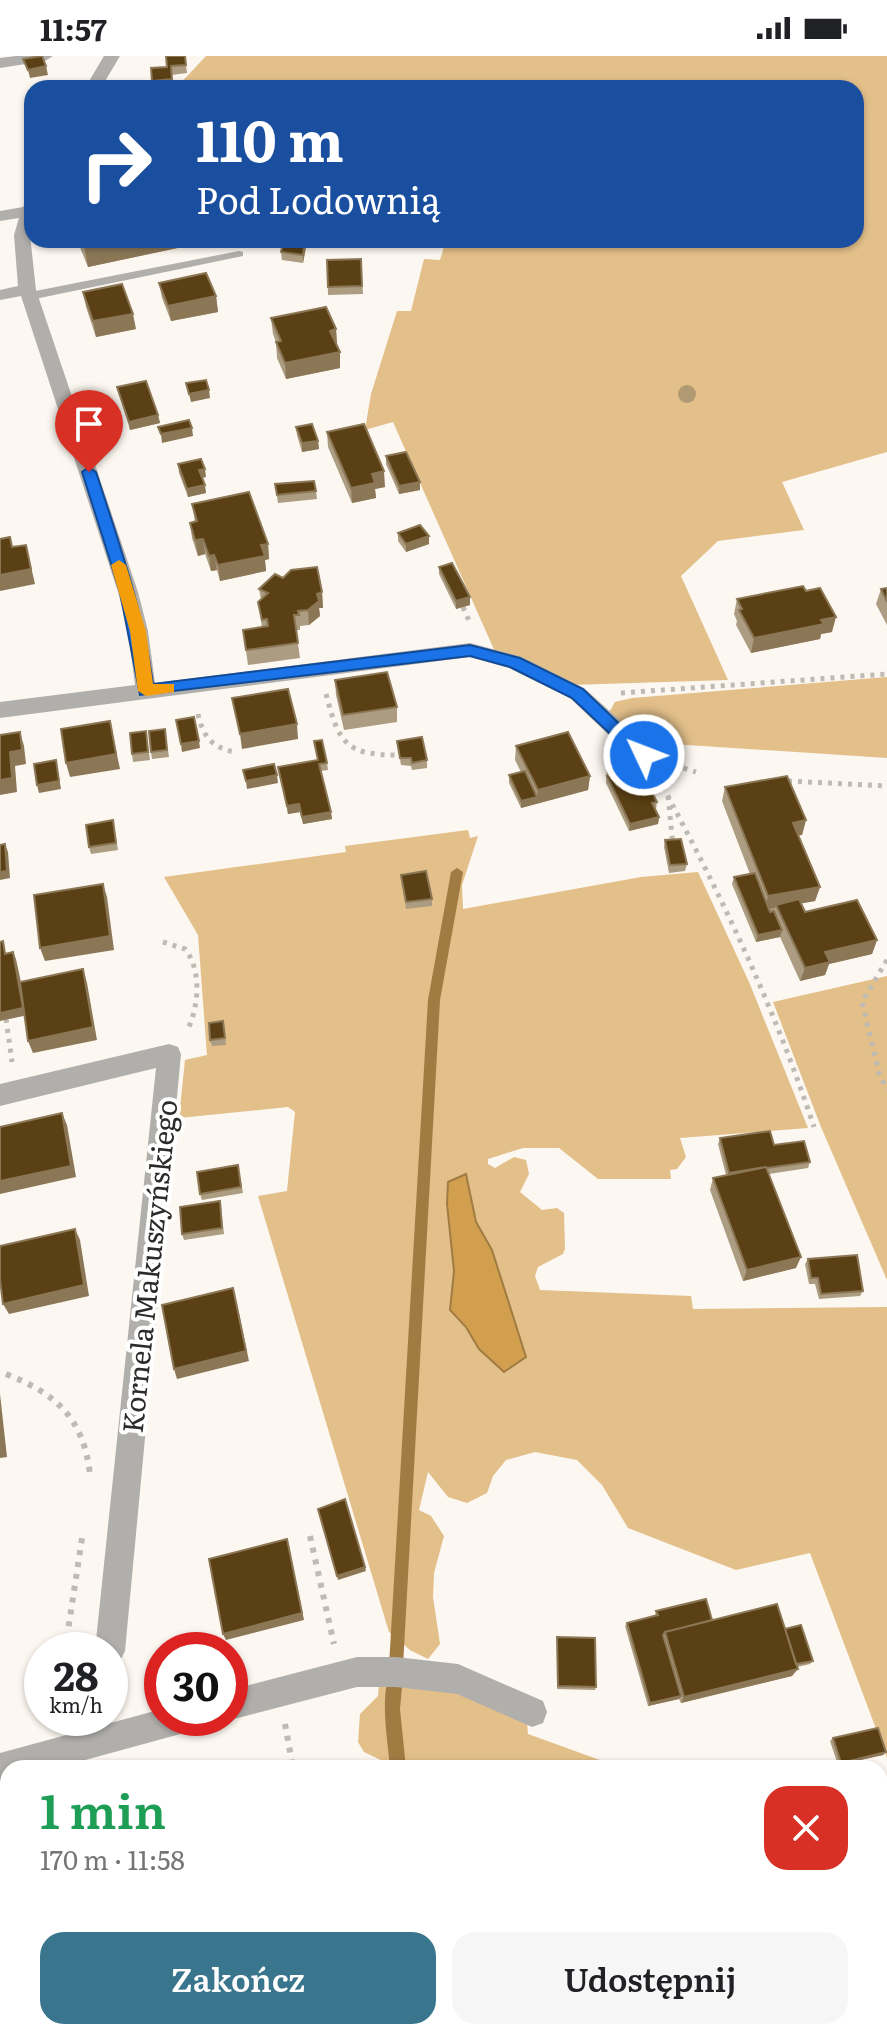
<!DOCTYPE html>
<html lang="pl">
<head>
<meta charset="utf-8">
<style>
  :root { --surface:#fff; --page:#f6f6f6; --text:#202124; --muted:#757577; --accent:#39758d }
  body { margin:0; font-family:Literata,serif; background:var(--page); color:var(--text); height:100vh; display:flex; flex-direction:column; font-size:30px; white-space:nowrap }
  * { box-sizing:border-box; margin:0 }
  p { font-size:26px; color:var(--muted) }
  .icon { flex:none; width:44px; height:44px; fill:none; stroke:currentColor; stroke-width:2; stroke-linecap:round; stroke-linejoin:round }
  .map { position:relative; flex:1; overflow:hidden }
  .details { position:absolute; left:0px; top:1704px; width:888px; height:280px; display:flex; flex-direction:column; background:var(--surface); border-radius:24px 24px 0 0; box-shadow:0 2px 6px #0004 }
  .details>* { flex:none }
  .banner { position:absolute; left:24px; top:24px; width:840px; height:168px; border-radius:24px; box-shadow:0 2px 6px #0004; background:#1a4fa0; color:#fff; overflow:hidden }
  .speed { position:absolute; left:24px; top:1576px; display:flex; gap:16px; font-size:40px; font-weight:700; text-align:center }
  .speed>* { display:grid; place-content:center; width:104px; height:104px; border-radius:50%; background:var(--surface); box-shadow:0 2px 6px #0004; line-height:1 }
  .speed small { font-size:20px; font-weight:400 }
  .speed .limit { border:12px solid #d22; background:#fff; color:#111 }
  .pin { position:absolute; display:grid; place-items:center; width:68px; height:68px; color:#fff; margin:-82px -34px; border-radius:50% 50% 50% 0; rotate:-45deg; box-shadow:0 0 8px #0007 }
  .pin .icon { rotate:45deg }
  .me { position:absolute; width:88px; margin:-44px; rotate:313deg; stroke-linejoin:round; filter:drop-shadow(0 0 6px #0008) }
  .turn { display:flex; align-items:center; gap:28px; height:168px; padding:0 40px; font-size:36px }
  .turn .icon { width:104px; height:104px; stroke-width:2.5 }
  .turn b { display:block; font-size:56px; line-height:68px }
  .round { display:grid; place-items:center; flex:none; width:84px; height:84px; border-radius:24px; background:var(--page) }
  .headline { display:flex; align-items:center; justify-content:space-between; height:136px; padding:0 40px }
  h1 { font-size:48px; font-weight:600; line-height:60px; color:#1e9e55 }
  .primary-button { display:flex; gap:16px; margin-top:auto; padding:16px 40px }
  .primary-button a { flex:1; height:92px; border-radius:24px; background:var(--accent); color:#fff; font-size:32px; font-weight:600; line-height:92px; text-align:center }
  .primary-button a+a { background:var(--page); color:var(--text) }
  .status { display:flex; justify-content:space-between; align-items:center; height:56px; padding:0 40px; background:var(--surface); direction:ltr }
  .status svg { height:22px; fill:currentColor }
  .map>svg:first-child { display:block }
</style>
</head>
<body>
<div class="status"><b>11:57</b><svg viewBox="0 0 49 12"><path d="M0 12V9h3v3zM5 12V6h3v6zM10 12V3h3v9zM15 12V0h3v12zM26 1h20v11H26zM47 4h2v5h-2z"/></svg></div>
<div class="map">
<svg width="887" height="1984" viewBox="0 0 887 1984">
  <rect width="100%" height="100%" fill="#fcf7f0"/>
  <!-- green -->
  <path fill="#e3bf8a" d="M206 0H887V396L782 426 804 474 718 485 681 520 728 624 569 629 496 598 393 366 365 374 371 338 397 255H411L424 203 440 204 446 184H856V32H176Z
    M887 621V702L641 686 607 660 615 646 632 642Z
    M468 774 470 782 478 780 462 829 463 853 641 821 698 816 749 926 808 1072 680 1082 686 1101 677 1113 670 1114 671 1123H598L559 1092H523L488 1103V1108L495 1112 514 1101 526 1104 529 1118 520 1136 542 1154 557 1152 564 1157 565 1193 563 1198 538 1211 535 1220 540 1234 691 1240 693 1253 887 1251V1702L810 1497 736 1514 628 1472 602 1429 577 1404 535 1396 506 1404 493 1420 487 1437 467 1447 448 1441 428 1416 419 1454 431 1460 444 1480 434 1517 433 1541 440 1588 428 1603 410 1594 389 1576 258 1140 287 1135 295 1056 288 1051 179 1062 185 1004 207 999 198 879 164 821 346 796 345 790Z
    M887 920V1224L821 1071 773 946Z
    M379 1626 471 1638 527 1666 528 1678 622 1712H387V1707L364 1696 358 1686 360 1658 378 1640Z
    M887 1835V1984H640L638 1976H880V1837Z"/>
  <!-- water -->
  <path fill="#d19f4e" stroke="#a07c43" stroke-width="2" d="M466 1118 476 1166 492 1194 526 1301 504 1316 479 1293 466 1271 450 1254 454 1215 447 1148 448 1126Z"/>
  <g fill="none" stroke-linecap="round" stroke-linejoin="round">
    <!-- stream -->
    <path fill="#a07c43" fill-rule="evenodd" d="M457 812 463 816 440 944 403 1610 401 1615 403 1621 400 1653 406 1712H390C388 1685 379 1640 391 1615L389 1610 428 944 451 816Z
      M376 1976H392V1984H376Z"/>
    <!-- path-far1 -->
    <path stroke="#bebab4" stroke-width="5" stroke-dasharray="4 6" stroke-linecap="butt" d="M463 551 470 567
      M621 637 887 618
      M326 638C339 687 345 699 398 699
      M198 658C203 680 211 691 234 696
      M674 709 696 716
      M658 722C719 834 774 950 814 1071
      M788 725 887 730
      M668 740 673 790
      M163 886 185 893C202 914 199 951 187 975
      M887 904 862 946 879 1017 887 1034
      M6 963 12 1006"/>
    <!-- path -->
    <path stroke="#bebab4" stroke-width="6" stroke-dasharray="5 7" stroke-linecap="butt" d="M6 1318C57 1338 84 1363 90 1419
      M310 1480 334 1588
      M65 1594 83 1476
      M285 1668 293 1712
      M62 1976V1984"/>
    <!-- service -->
    <path fill="#b1afac" fill-rule="evenodd" d="M239 195 243 196V200L30 244 24 240 30 236Z"/>
    <!-- minor -->
    <path fill="#b1afac" fill-rule="evenodd" d="M16 0H53L45 5 0 12V2Z
      M104 0H120L101 32H85Z
      M32 143 30 179 36 234 138 536 148 575 155 627 470 587 522 601 584 632 652 693 655 699 652 705H636L570 642 509 612 470 601 0 662V646L135 629 128 575 118 536 21 240 0 244V234L18 230 14 179 19 162 0 165V155L23 151 26 145Z
      M169 988 178 991 181 998 125 1595 120 1605 110 1610V1594H95L156 1012 0 1050V1028Z
      M357 1601H396L458 1608 543 1645 547 1656 543 1667 532 1671 457 1638 396 1631H357L230 1664 225 1662H230V1634Z
      M162 1653V1662H199L195 1673 184 1677 56 1712H8V1725L0 1727V1697Z"/>
  </g>
  <!-- trees -->
  <circle fill="#af9a74" cx="687" cy="338" r="9"/>
  <!-- wall -->
  <path fill="#ab9c82" d="M185 0 187 17 172 19 173 31 153 32 151 12 167 11Z
    M77 184H201V187L88 211Z
    M284 184H312L311 191H306L303 207 282 204 281 196Z
    M361 203 363 238 328 239 327 204Z
    M159 227 216 240 218 256 171 265 162 242Z
    M83 236 136 273 96 281 86 251Z
    M271 262 336 273 337 289 340 296V312L286 323 277 302 276 286 273 278Z
    M117 331 158 359 160 367 130 374Z
    M296 371 318 385 319 393 302 396 297 379Z
    M327 376 385 431 375 433 376 442 352 447 328 391Z
    M386 400 420 426V434L399 438 386 408Z
    M178 408 206 421 202 422 206 437 188 441 179 417Z
    M275 428 316 435 317 443 278 447Z
    M192 448 268 488 269 503 265 504 266 515 220 525 217 514 211 515 205 498 198 500 192 482 190 467 195 466Z
    M398 477 429 480V488L406 496 398 485Z
    M439 511 470 541V549L456 553 439 518Z
    M887 532V569L876 548 881 533Z
    M259 533 322 536 323 552H319L320 560 309 569 300 570V574H296L300 602 248 609 243 574 262 571 258 546 261 543Z
    M737 543 832 576 821 578 820 583 751 597 736 569 737 565 734 558Z
    M335 624 397 651V666L344 674 336 639Z
    M165 673 169 701 152 703 151 696Z
    M146 675 150 704 133 706 132 698Z
    M314 685 327 707 328 714 321 715 332 763 303 768 300 756 288 758 278 711 318 704Z
    M397 685 427 704V712L412 714 411 710 401 709Z
    M516 690 590 720 588 734 521 752 509 727V719L521 716 515 704Z
    M607 710 630 715 657 746 656 753 659 761 658 768 629 775 606 727Z
    M725 731 806 764 802 779H798L820 831 815 845 801 847 805 856 877 884 872 898 829 908 825 919 800 925 780 881 756 886 732 828 734 821 750 818 722 745Z
    M113 764 118 794 91 798 89 791Z
    M665 784 687 808 685 815 669 817 664 791Z
    M401 819 432 843V850L406 853Z
    M223 965 226 989 212 990 210 984Z
    M720 1082 774 1089 810 1106 808 1112 769 1118 796 1212 743 1225 710 1134 713 1122 726 1119 718 1088Z
    M238 1109 243 1137 202 1144 200 1138Z
    M221 1151 224 1178 184 1184 182 1178Z
    M808 1203 863 1235 860 1240 819 1243 815 1228H809L805 1208Z
    M656 1555 712 1564 785 1573 813 1605 810 1608 797 1611 792 1620 681 1647 679 1643 648 1650 625 1570 627 1567 655 1560Z
    M557 1581 596 1631 595 1634 557 1633Z
    M833 1682 886 1696 883 1699 838 1709 830 1685Z"/>
  <!-- shaded-wall -->
  <path fill="#8b7756" d="M46 10 48 19 30 22 28 14Z
    M83 184H201V187L88 211Z
    M306 184V191L303 207V199Z
    M216 240 218 256 171 265 168 250Z
    M133 258 136 273 96 281 93 265Z
    M336 273 337 289 331 290 330 275Z
    M340 296V312L286 323 285 307Z
    M209 334 210 342 191 346 189 338Z
    M158 359 160 367 130 374 129 366Z
    M192 372 193 380 162 387 161 378Z
    M318 385 319 393 302 396V387Z
    M205 413 206 421 200 422 199 414Z
    M384 415 385 431 375 433 376 442 352 447 351 432 372 418Z
    M420 426V434L399 438V430Z
    M205 429 206 437 188 441 187 433Z
    M429 480V488L406 496V488Z
    M203 483 205 498 198 500 195 484Z
    M268 488 269 503 265 504 266 515 220 525 218 509 261 489Z
    M26 489 35 528 0 535V519Z
    M214 499 217 514 211 515 209 500Z
    M322 536 323 552H319L320 560 309 569 308 554 317 538Z
    M470 541V549L456 553V545Z
    M836 561 832 576 821 578 820 583 751 597 754 582 821 564Z
    M110 665 120 713 70 721 66 707Z
    M297 668 298 683 242 693 240 678Z
    M20 676 24 690 26 708 15 710 17 736 0 739V724L10 696Z
    M199 685 200 692 182 696 181 688Z
    M56 704 61 733 39 737 37 729Z
    M277 719 278 727 247 733 246 725Z
    M590 720 588 734 521 752V745L537 741 538 734Z
    M299 748 300 756 288 758 287 750Z
    M331 756 332 763 303 768 302 761Z
    M659 761 658 768 629 775 630 768Z
    M806 764 802 779 790 781 793 767Z
    M5 788 8 796 10 822 0 824V816Z
    M103 828 107 841 114 894 45 905 40 892Z
    M820 831 815 845 777 852 776 849 775 852 764 854 768 840Z
    M782 874 780 881 756 886 758 879Z
    M877 884 872 898 829 908 825 919 800 925 805 912 825 896Z
    M13 896 16 903 28 959 0 965V957Z
    M83 913 87 927 97 984 33 997 28 985Z
    M62 1057 67 1069 76 1121 0 1138V1125Z
    M75 1173 80 1184 89 1240 9 1258 3 1248Z
    M801 1201 796 1212 743 1225 747 1214Z
    M236 1243 249 1305 177 1323 174 1313Z
    M0 1338 7 1401 0 1402Z
    M289 1491 304 1564 226 1584 223 1578Z
    M365 1511 366 1515 338 1524 337 1520Z
    M798 1613 792 1620 681 1647 684 1641Z
    M681 1640 679 1643 648 1650 650 1647Z
    M886 1696 883 1699 838 1709 841 1707Z"/>
  <!-- building -->
  <path fill="#5a4014" stroke="#8b7756" stroke-width="2" d="M42 0 46 10 28 14 23 3Z
    M166 0H185L186 9 171 10 172 23 152 25 151 12 167 11Z
    M284 184H305L303 199 281 196Z
    M361 203 362 230 328 231 327 204Z
    M206 217 216 240 168 250 159 227Z
    M122 228 133 258 93 265 83 236Z
    M326 251 336 273 330 275 340 296 285 307 276 286 281 285 271 262Z
    M206 324 209 334 189 338 186 327Z
    M146 325 158 359 129 366 117 331Z
    M189 364 192 372 161 378 158 371Z
    M312 368 318 385 302 387 296 371Z
    M364 368 384 415 372 418 375 427 351 432 327 376Z
    M406 396 420 426 399 430 386 400Z
    M201 403 205 413 199 414 205 429 187 433 178 408Z
    M314 425 316 435 277 439 275 428Z
    M249 436 268 488 261 489 265 500 218 509 214 499 209 500 203 483 195 484 190 467 197 465 192 448Z
    M420 469 429 480 406 488 398 477Z
    M10 481 12 491 26 489 31 513 0 519V483Z
    M452 507 470 541 456 545 439 511Z
    M317 511 322 536 317 538 319 545 308 554 298 555 299 559H294L298 587 246 594 243 574 268 570 267 563 262 564 258 546 268 537 259 533 275 518 283 522 291 514Z
    M803 530 806 535 820 532 836 561 821 564 824 568 754 582 739 554 742 553 737 543Z
    M887 532V546L881 533Z
    M387 616 397 651 343 659 335 624Z
    M288 633 297 668 240 678 232 642Z
    M194 661 199 685 181 688 176 664Z
    M110 665 116 698 66 707 61 673Z
    M165 673 167 694 151 696 149 675Z
    M146 675 148 696 132 698 130 677Z
    M20 676 22 694 10 696 12 722 0 724V679Z
    M568 676 590 720 538 734 516 690Z
    M422 681 427 704 412 707 411 702H400L397 685Z
    M322 684 327 707 319 708 331 756 302 761 299 748 287 750 278 711 318 704 314 685Z
    M56 704 59 725 37 729 34 708Z
    M625 705 630 715 640 712 657 746 652 747 659 761 630 768 607 720 611 719 607 710Z
    M274 708 277 719 246 725 243 714Z
    M525 715 537 741 521 745 509 719Z
    M787 720 806 764 793 767 820 831 768 840 725 731Z
    M113 764 116 787 89 791 86 769Z
    M681 783 687 808 670 809 665 784Z
    M5 788 7 815 0 816V789Z
    M426 815 432 843 406 846 401 819Z
    M755 817 770 856 774 855 782 874 758 879 734 821Z
    M103 828 110 880 40 892 34 839Z
    M799 843 805 856 857 844 877 884 825 896 830 906 805 912 776 849Z
    M3 885 5 898 13 896 23 952 0 957V886Z
    M83 913 93 971 28 985 20 926Z
    M223 965 225 982 210 984 209 967Z
    M62 1057 71 1110 0 1125V1071Z
    M770 1075 774 1089 804 1085 810 1106 767 1112 766 1111 729 1117 720 1082Z
    M238 1109 241 1131 200 1138 197 1116Z
    M766 1111 801 1201 747 1214 713 1122Z
    M220 1145 222 1172 182 1178 180 1151Z
    M75 1173 84 1229 3 1248 0 1223V1190Z
    M857 1199 863 1235 821 1238 818 1222H811L808 1203Z
    M233 1232 246 1295 174 1313 162 1249Z
    M345 1443 365 1511 337 1520 318 1453Z
    M287 1483 302 1557 223 1578 209 1503Z
    M706 1543 712 1564 665 1576 663 1579 681 1640 650 1647 627 1567 658 1559 656 1555Z
    M777 1548 798 1613 684 1641 665 1576Z
    M801 1569 813 1605 796 1608 785 1573Z
    M557 1581 595 1582 596 1631 558 1630Z
    M878 1672 886 1696 841 1707 833 1682Z
    M314 1706 315 1712H292Z
    M172 1976H268L269 1984H173Z"/>
  <!-- route -->
  <path fill="#1a73e8" stroke="#114b97" stroke-width="2" d="M89 411 96 416C119 487 143 554 153 628L470 589 520 602 583 633 652 699 650 704H638L572 642 510 611 470 600 140 639 120 536 82 416Z"/>
  <!-- slow -->
  <path fill="#f59e0b" d="M119 504 126 509 146 575 153 628H174V636L146 640 138 635 130 575 111 509Z"/>
  <g text-anchor="middle" dominant-baseline="central" stroke-width="8" stroke-linejoin="round" paint-order="stroke">
    <!-- street labels -->
    <g font-size="28" fill="#2d2b29" stroke="#fff">
      <text transform="translate(148 1210) rotate(-84)">Kornela Makuszyńskiego</text>
    </g>
  </g>
</svg>
<div class="speed"><div>28<small>km/h</small></div><div class="limit">30</div></div>
<div class="pin" style="left:89px;top:416px;background:#d93025"><svg class="icon" aria-label="arrive" viewBox="0 0 24 24"><path d="M6 21V4h12l-3 4 3 4H6"/></svg></div>
<svg class="me" style="left:644px;top:699px" viewBox="-20 -20 40 40"><circle r="17" fill="#1a73e8" stroke="#fff" stroke-width="3"/><path d="M0-11L8 9 0 5-8 9z" fill="#fff"/></svg>
<div class="banner">
<div class="turn"><svg class="icon" aria-label="right" viewBox="0 0 24 24"><path d="M7 20v-9h11M14 6l5 5-5 5"/></svg><div><b>110 m</b>Pod Lodownią</div></div>
</div>
<section class="details">
<div class="headline"><div><h1>1 min</h1><p>170 m · 11:58</p></div><a class="round" style="background:#d93025;color:#fff"><svg class="icon" aria-label="close" viewBox="0 0 24 24"><path d="M6 6l12 12M18 6L6 18"/></svg></a></div>
<div class="primary-button"><a>Zakończ</a><a>Udostępnij</a></div>
</section>
</div>
</body>
</html>
